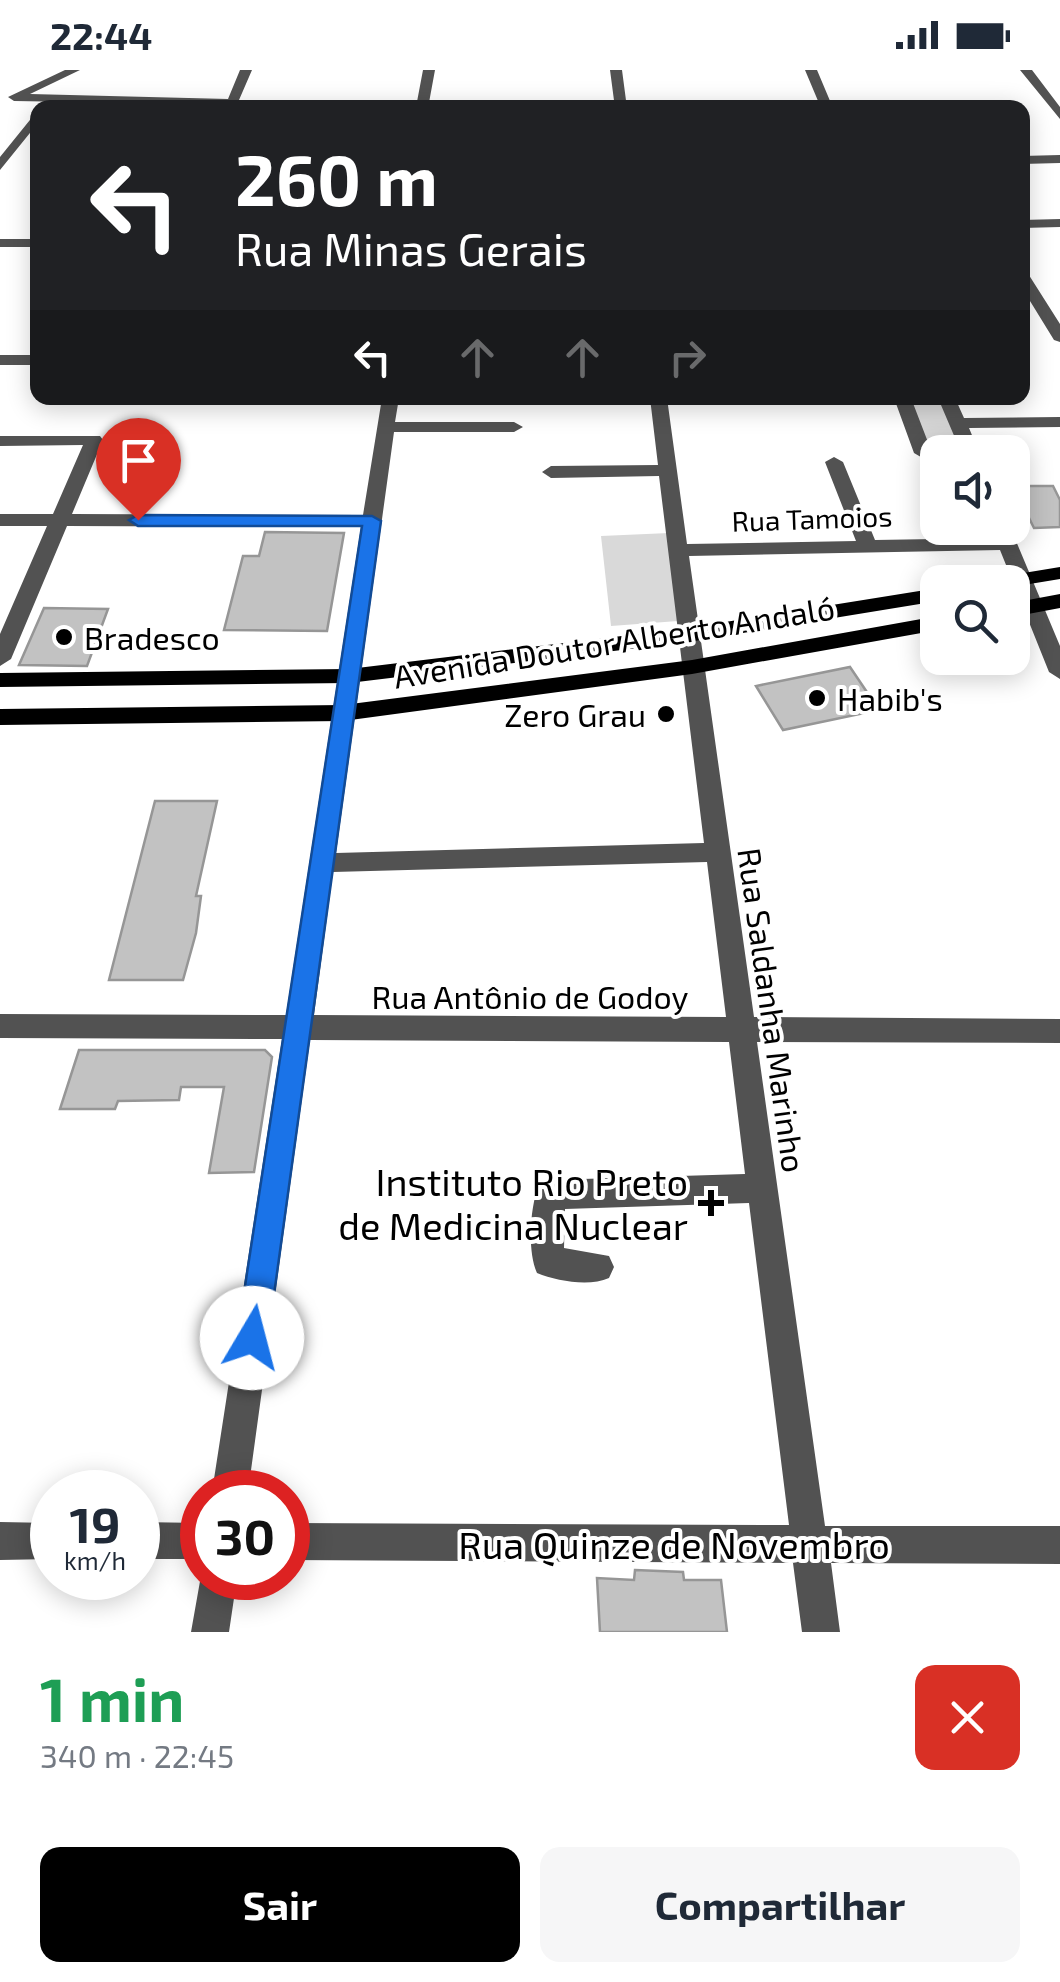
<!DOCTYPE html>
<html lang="pt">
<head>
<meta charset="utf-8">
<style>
  :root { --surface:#fff; --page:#f6f6f7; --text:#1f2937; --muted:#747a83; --accent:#000 }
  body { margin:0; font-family:"Exo 2",sans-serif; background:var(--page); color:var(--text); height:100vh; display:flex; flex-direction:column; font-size:38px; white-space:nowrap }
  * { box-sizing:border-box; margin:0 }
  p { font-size:32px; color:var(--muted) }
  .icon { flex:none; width:55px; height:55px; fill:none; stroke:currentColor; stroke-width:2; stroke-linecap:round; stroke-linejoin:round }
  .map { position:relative; height:1562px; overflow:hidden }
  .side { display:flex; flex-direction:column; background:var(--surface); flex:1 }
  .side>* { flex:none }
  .hud { position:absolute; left:30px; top:30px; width:1000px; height:305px; border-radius:20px; box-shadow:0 5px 25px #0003; background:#202124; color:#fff; overflow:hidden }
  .buttons { position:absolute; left:920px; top:365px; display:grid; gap:20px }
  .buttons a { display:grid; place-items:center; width:110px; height:110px; border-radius:20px; background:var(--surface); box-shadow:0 5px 25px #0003; font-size:50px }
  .speed { position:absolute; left:30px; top:1400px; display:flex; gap:20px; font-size:50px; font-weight:700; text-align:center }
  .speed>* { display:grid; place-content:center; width:130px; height:130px; border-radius:50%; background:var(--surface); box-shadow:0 5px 25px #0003; line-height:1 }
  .speed small { font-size:25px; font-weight:400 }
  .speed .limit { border:15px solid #d22; background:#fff; color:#111 }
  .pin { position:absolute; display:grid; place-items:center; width:85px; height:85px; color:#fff; margin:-102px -42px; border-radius:50% 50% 50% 0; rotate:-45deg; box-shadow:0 0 10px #0007 }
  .pin .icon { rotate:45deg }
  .me { position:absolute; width:110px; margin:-55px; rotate:8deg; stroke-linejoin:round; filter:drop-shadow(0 0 8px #0008) }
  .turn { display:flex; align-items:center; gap:35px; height:210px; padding:0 40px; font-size:45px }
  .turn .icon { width:130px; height:130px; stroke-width:2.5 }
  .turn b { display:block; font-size:70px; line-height:85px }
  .lanes { display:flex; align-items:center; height:95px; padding:0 40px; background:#0003; justify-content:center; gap:50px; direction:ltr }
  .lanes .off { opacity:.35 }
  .round { display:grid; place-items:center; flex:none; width:105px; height:105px; border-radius:20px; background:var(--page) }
  .head { display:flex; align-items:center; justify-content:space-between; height:170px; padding:0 40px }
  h1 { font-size:60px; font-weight:700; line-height:75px; color:#1e9e55 }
  .cta { display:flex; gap:20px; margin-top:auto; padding:20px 40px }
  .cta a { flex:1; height:115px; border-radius:20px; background:var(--accent); color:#fff; font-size:40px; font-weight:700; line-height:115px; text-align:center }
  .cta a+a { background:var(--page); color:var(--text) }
  .status { display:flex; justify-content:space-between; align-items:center; height:70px; padding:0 50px; background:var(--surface); direction:ltr }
  .status svg { height:28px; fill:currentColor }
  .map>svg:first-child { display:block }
</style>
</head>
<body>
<div class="status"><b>22:44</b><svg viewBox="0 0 49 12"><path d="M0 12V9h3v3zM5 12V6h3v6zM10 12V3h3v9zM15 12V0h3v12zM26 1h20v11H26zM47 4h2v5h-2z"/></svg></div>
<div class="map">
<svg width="1060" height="1562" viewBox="0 0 1060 1562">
  <rect width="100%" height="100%" fill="#fff"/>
  <!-- green -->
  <path fill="#d9d9d9" d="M905 328H942L965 382H938L937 389 929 383Z
    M669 463 678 551 611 556 601 466Z"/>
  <!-- building -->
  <path fill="#c2c2c2" stroke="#969696" stroke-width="2.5" d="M1013 416H1053L1060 430V457L1034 458Z
    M265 462 344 463 327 561 224 560 243 486H259Z
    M44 538 108 539 87 596 19 595Z
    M850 597 879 640 783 660 756 616Z
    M155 731H217L196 826H201L196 863 183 910H109Z
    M79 980H265L272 987 254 1102 209 1103 224 1017H181L179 1030 118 1031 115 1039H60Z
    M635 1500 683 1502 684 1510H721L727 1562H600L597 1508 634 1510Z"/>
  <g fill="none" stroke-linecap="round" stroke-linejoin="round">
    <!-- minor -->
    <path fill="#525252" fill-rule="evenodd" d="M65 0H80L30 24 228 29 240 0H252L239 30 416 37 423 0H435L428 38 14 31 8 27Z
      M610 0H622L627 38H615Z
      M805 0H817L833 38H821Z
      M1020 0H1032L1060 37V49Z
      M38 40V53L0 100V87Z
      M1060 85V93L1022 94V86Z
      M1060 149V157L1022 158V150Z
      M0 169H38V177H0Z
      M1022 201 1027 202 1060 254V272L1054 270 1022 218Z
      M0 285H38V295H0Z
      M382 328H399L395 352H514L523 357 514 362H394L336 783 704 773 659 406 551 408 542 402 551 396 658 395 650 328H667L687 474 856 471 825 392 834 387 843 392 875 470 995 468 992 458 1011 459 1060 576V609L1049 602 1000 480 689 486 754 947 1060 949V973L757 972 825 1456H1060V1494L831 1493 840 1562H802L793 1493 288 1490V1453L789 1455 749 1133 565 1139 564 1178 609 1186 614 1197 609 1208C589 1217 557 1211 537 1203 527 1181 530 1136 539 1115L550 1110 745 1104 729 972 310 970 248 1422H212L282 969 0 968V944L286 945 361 457 67 456 11 589 0 596V564L47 456H0V444H53L83 375 0 376V366H100L103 370 72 444 363 445ZM707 792 726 947 314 945 333 802Z
      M894 328H911L931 380 938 384V397L914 383Z
      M938 328H955L964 348 1060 347V357L969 358 979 382H961Z
      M0 1452 52 1453V1489L0 1490Z
      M138 1452 202 1453V1489H138Z
      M202 1500V1508H237L229 1562H191Z"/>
    <!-- major -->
    <path fill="#000" fill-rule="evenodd" d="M1060 497V509L1012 517V512H995L1005 506Z
      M938 518V531L688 572 349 613 0 617V603L349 599 688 558Z
      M1060 524V538L1012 547V533Z
      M938 546V560L692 604 343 651 0 655V639L343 635 692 590Z"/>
  </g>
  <!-- route -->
  <path fill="#1a73e8" stroke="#114b97" stroke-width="2.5" d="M372 446 381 451 268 1268 263 1279 252 1284 242 1279 237 1268 362 456H138L129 450 138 445Z"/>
  <!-- markers -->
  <g fill="#000" stroke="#fff" stroke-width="4">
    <circle cx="64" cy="567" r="10"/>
    <circle cx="817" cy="628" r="10"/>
    <circle cx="666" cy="644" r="10"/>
    <path d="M706 1118h10v10h10v10h-10v10h-10v-10h-10v-10h10z"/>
  </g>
  <g text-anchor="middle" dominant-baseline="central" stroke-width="8" stroke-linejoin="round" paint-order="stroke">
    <!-- far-street labels -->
    <g font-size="28" fill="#000" stroke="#fff">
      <text transform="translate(812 448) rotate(-2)">Rua Tamoios</text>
    </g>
    <!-- poi labels -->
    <g font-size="32" fill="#000" stroke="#fff" text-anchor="start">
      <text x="84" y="567">Bradesco</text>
      <text x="837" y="628">Habib's</text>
      <text x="646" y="644" text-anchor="end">Zero Grau</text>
    </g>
    <!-- street labels -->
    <g font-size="32" fill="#000" stroke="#fff">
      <text transform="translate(614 571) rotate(-9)">Avenida Doutor Alberto Andaló</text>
      <text x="530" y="926">Rua Antônio de Godoy</text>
      <text transform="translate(773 940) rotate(82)">Rua Saldanha Marinho</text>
    </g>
    <!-- near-poi labels -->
    <g font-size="38" fill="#000" stroke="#fff" text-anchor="end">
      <text x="688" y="1111">Instituto Rio Preto<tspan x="688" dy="44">de Medicina Nuclear</tspan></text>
    </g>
    <!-- near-street labels -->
    <g font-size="38" fill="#000" stroke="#fff">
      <text x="674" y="1474">Rua Quinze de Novembro</text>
    </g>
  </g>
</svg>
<div class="buttons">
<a><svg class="icon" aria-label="sound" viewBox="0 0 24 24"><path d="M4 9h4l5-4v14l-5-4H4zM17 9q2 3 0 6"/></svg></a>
<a><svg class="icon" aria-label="search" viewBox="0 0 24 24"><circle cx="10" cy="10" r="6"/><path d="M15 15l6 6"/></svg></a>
</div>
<div class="speed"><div>19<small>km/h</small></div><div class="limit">30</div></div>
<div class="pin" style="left:138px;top:450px;background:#d93025"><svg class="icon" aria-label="arrive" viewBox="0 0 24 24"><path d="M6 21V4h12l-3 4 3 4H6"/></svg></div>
<svg class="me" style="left:252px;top:1268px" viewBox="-20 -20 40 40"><circle r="19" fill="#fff"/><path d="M0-13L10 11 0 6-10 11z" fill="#1a73e8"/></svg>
<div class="hud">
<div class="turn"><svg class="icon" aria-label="left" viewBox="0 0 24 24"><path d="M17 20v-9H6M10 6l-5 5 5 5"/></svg><div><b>260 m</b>Rua Minas Gerais</div></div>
<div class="lanes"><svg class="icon" aria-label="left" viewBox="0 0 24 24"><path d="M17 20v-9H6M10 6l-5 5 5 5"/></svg><svg class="icon off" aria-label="ahead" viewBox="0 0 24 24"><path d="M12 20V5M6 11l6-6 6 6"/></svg><svg class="icon off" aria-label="ahead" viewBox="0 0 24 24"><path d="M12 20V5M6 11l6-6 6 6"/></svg><svg class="icon off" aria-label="right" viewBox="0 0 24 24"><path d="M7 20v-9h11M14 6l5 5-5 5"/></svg></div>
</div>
</div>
<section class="side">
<div class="head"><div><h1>1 min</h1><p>340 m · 22:45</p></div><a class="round" style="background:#d93025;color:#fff"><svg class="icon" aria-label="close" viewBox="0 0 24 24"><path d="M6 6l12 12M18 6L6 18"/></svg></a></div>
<div class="cta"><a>Sair</a><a>Compartilhar</a></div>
</section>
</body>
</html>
